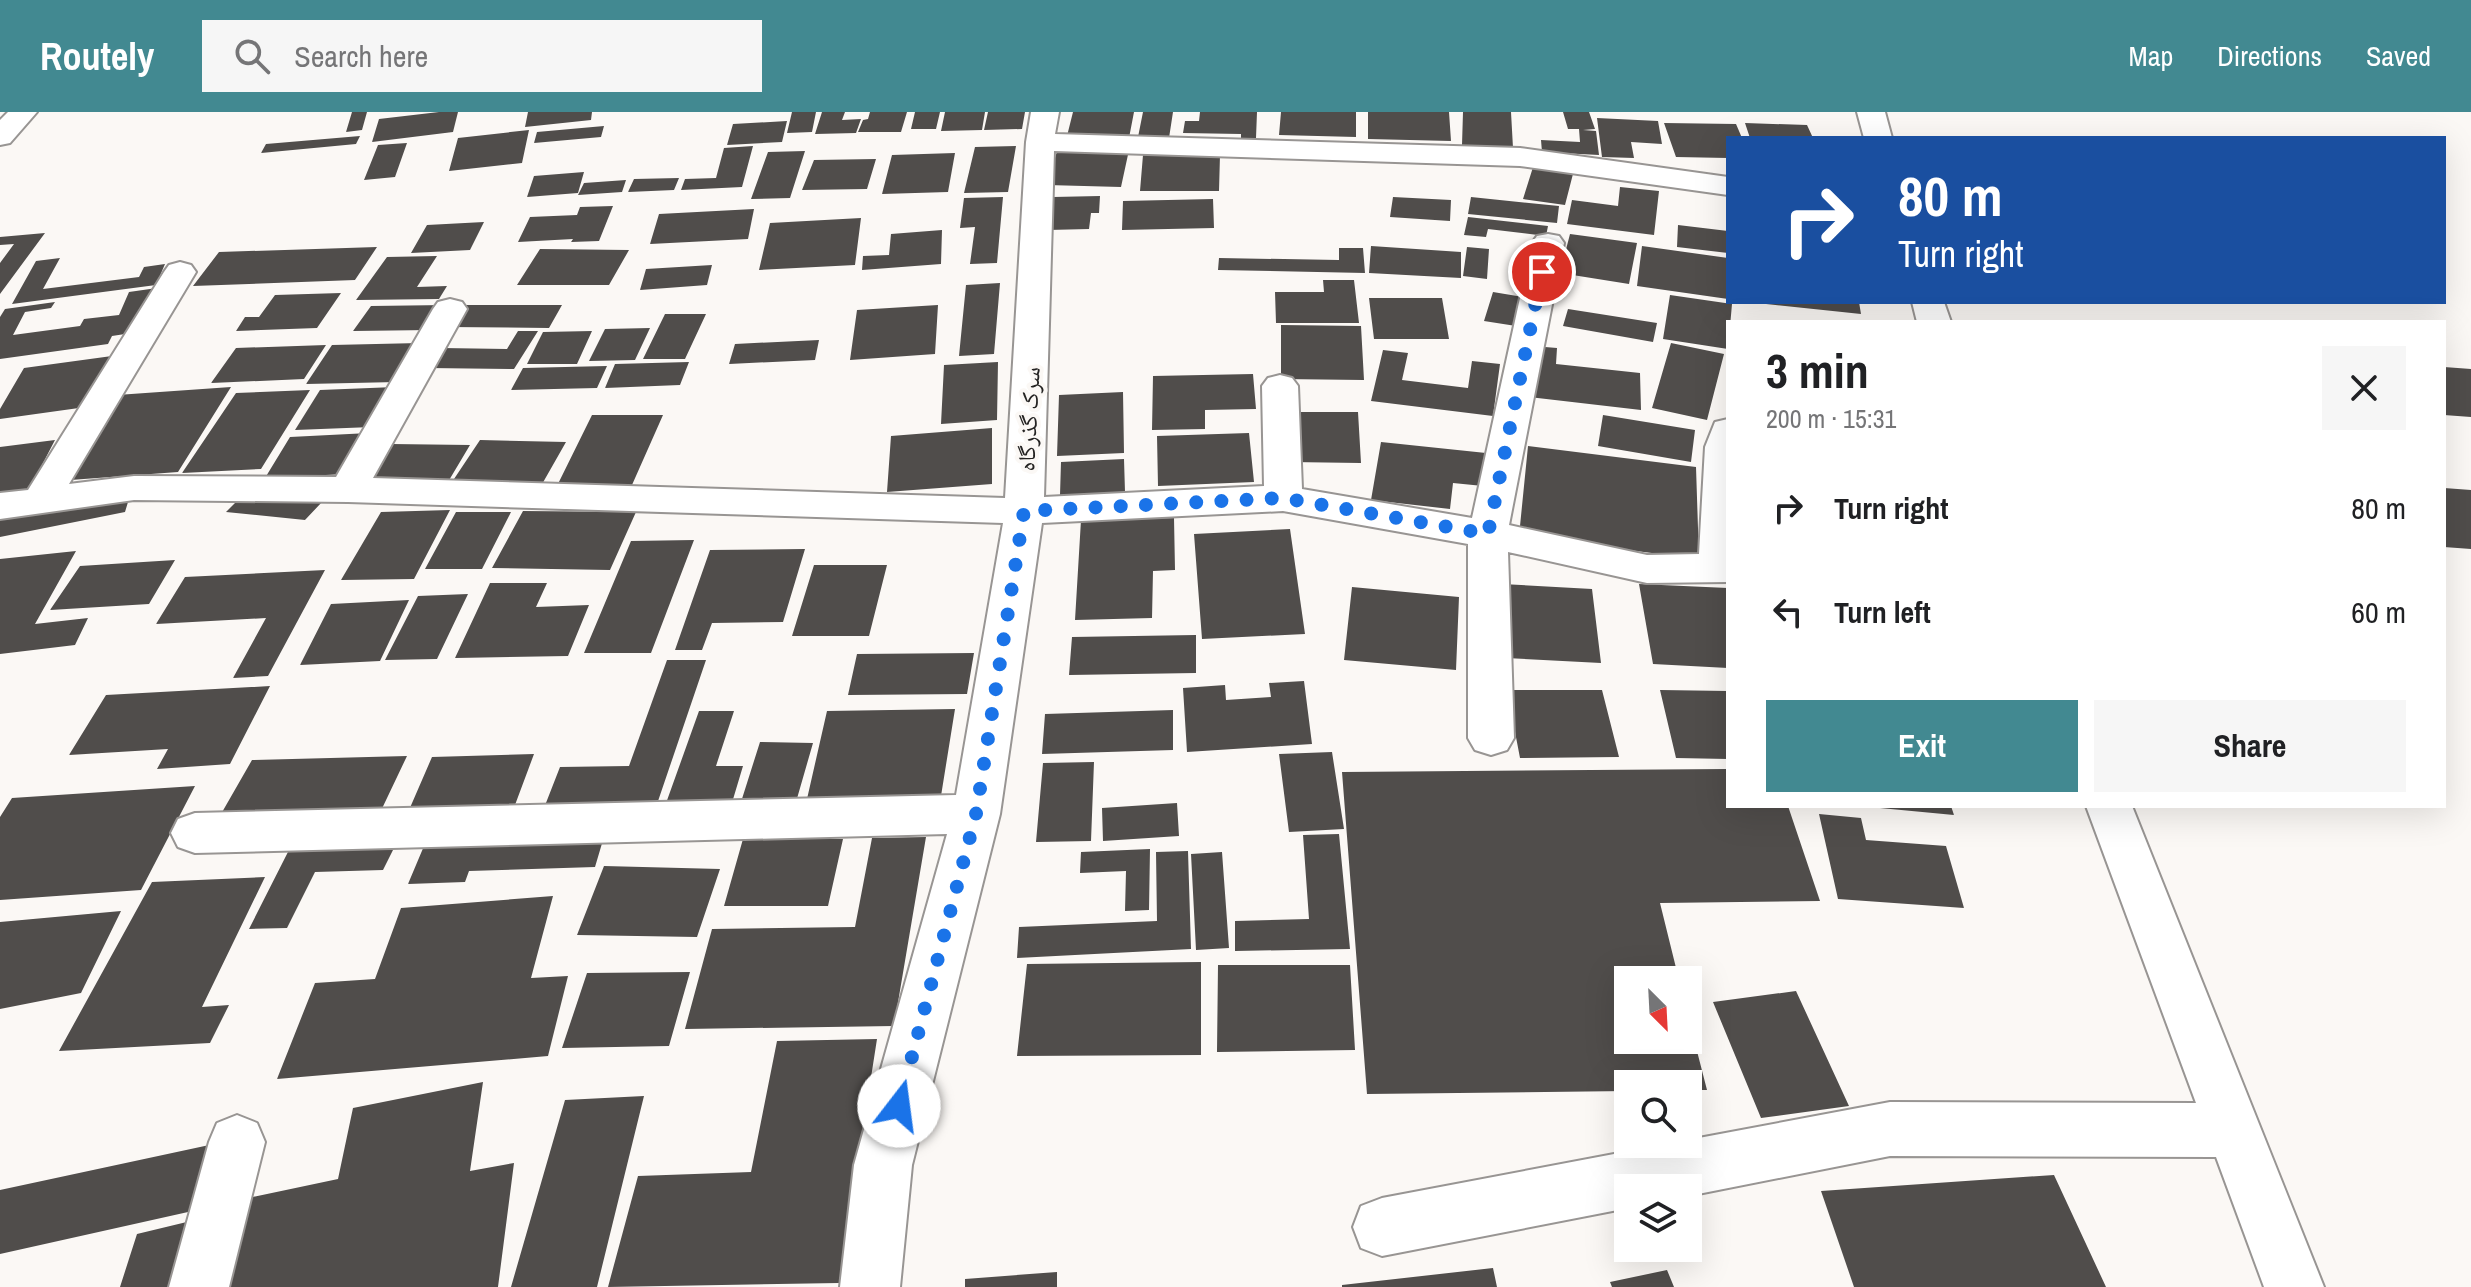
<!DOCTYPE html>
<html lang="en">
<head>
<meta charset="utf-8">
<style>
  :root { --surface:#fff; --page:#f6f6f6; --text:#202124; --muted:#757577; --accent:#428991 }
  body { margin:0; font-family:"Archivo Narrow","Noto Naskh Arabic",sans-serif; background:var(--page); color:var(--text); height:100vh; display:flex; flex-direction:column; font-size:30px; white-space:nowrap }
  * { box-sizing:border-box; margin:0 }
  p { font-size:26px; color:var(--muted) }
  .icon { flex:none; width:44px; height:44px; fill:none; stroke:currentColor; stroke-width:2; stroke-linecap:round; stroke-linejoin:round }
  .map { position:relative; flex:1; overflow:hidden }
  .sheet { position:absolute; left:1726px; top:208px; width:720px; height:488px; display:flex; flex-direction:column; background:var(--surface); border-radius:0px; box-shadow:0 8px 32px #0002 }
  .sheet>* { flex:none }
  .hud { position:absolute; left:1726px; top:24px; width:720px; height:168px; border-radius:0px; box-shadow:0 8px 32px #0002; background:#1a4fa0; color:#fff; overflow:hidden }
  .needle { width:52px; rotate:156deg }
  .tools { position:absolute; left:1614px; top:854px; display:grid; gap:16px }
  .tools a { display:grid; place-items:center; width:88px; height:88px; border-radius:0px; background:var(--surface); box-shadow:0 8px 32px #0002; font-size:40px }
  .pin { position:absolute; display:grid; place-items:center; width:68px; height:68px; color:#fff; margin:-34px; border:4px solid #fff; border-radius:50%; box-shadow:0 2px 8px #0007 }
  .me { position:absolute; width:88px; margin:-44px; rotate:15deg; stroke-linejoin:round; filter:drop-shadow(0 0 6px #0008) }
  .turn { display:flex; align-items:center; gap:28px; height:168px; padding:0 40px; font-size:36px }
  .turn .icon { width:104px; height:104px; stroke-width:2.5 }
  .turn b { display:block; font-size:56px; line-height:68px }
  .round { display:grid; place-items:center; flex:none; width:84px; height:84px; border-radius:0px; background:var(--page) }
  .head { display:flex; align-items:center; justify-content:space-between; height:136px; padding:0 40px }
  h1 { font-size:48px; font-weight:800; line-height:60px }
  .button { display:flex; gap:16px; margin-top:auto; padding:16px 40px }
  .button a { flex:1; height:92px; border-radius:0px; background:var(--accent); color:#fff; font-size:32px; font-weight:800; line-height:92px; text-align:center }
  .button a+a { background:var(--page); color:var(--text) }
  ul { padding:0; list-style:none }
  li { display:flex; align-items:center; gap:24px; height:104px; padding:0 40px }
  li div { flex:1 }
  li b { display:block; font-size:30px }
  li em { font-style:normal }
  header { display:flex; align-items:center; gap:48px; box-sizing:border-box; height:112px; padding:0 40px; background:var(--accent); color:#fff }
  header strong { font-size:38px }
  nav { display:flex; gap:44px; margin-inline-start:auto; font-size:28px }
  .search { width:560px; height:72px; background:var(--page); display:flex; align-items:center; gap:20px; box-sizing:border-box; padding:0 28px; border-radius:0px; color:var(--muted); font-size:30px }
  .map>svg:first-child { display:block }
</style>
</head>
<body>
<header>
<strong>Routely</strong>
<div class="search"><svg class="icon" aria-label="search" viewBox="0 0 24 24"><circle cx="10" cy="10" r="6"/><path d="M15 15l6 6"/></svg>Search here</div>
<nav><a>Map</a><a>Directions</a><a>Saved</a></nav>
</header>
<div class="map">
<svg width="2471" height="1175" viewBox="0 0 2471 1175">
  <rect width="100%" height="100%" fill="#fbf8f5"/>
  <!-- building -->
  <path fill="#504d4b" d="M352 0H367L362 18 346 20Z
    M439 0H458L453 20 372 30 379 7Z
    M528 0H592L591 8 525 15Z
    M792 0H816L812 20 787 21Z
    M822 0H845L842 8 861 7 856 21 815 22Z
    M870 0H907L901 20H858L863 8 868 7Z
    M915 0H940L936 17H911Z
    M945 0H985L982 18 941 19Z
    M988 0H1025L1022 17 984 18Z
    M1073 0H1134L1129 26 1067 24Z
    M1143 0H1173L1169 26 1138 25Z
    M1200 0H1257L1256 26H1241V22L1183 21 1185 9H1199Z
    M1281 0H1356V25L1279 23Z
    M1368 0H1449L1451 29 1368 27Z
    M1463 0H1511L1513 36 1462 33Z
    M1563 0H1589L1595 17 1583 18 1596 19 1599 43 1542 40 1541 28 1580 30 1579 17H1568Z
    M1597 6 1658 9 1662 32 1631 30 1634 46 1602 45Z
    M787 9 782 30 727 33 733 12Z
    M1664 11 1736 12 1742 26H1728V46L1676 45Z
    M1745 11 1807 13 1813 26H1750Z
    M604 14 601 25 534 31 537 20Z
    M529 18 522 51 449 59 458 26Z
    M360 24 356 32 261 41 266 32Z
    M407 31 395 65 364 68 378 33Z
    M753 34 742 75 681 78 685 67 716 66 724 36Z
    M1016 34 1008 80 964 81 975 35Z
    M1058 36 1129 38 1121 75 1047 73Z
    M805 39 790 86 751 87 768 40Z
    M955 41 948 80 882 82 892 43Z
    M1143 43H1220L1219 79H1140Z
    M876 47 867 77 802 78 814 48Z
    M1534 52 1574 58 1565 93 1523 87Z
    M584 60 578 81 527 85 534 64Z
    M679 66 674 78 628 80 634 67Z
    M626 68 622 80 578 83 584 71Z
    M1620 75 1659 79 1654 123 1567 112 1572 88 1618 94Z
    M1100 84 1099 101H1091L1089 117 1048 118 1053 85Z
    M1003 85 997 151 970 152 975 115 960 116 964 86Z
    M1393 85 1451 88 1450 109 1390 105Z
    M1471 85 1559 94 1557 111 1468 102Z
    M1213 87 1214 116 1122 118 1123 89Z
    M613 94 599 129 571 130 573 127 518 130 530 105 577 103 580 95Z
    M754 97 748 127 650 132 659 102Z
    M1468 105 1548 114 1546 124 1488 117 1486 125 1464 123Z
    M861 106 855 153 759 158 770 111Z
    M484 110 470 138 411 141 427 113Z
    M1678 113 1728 119V141L1677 135Z
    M942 118 941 152 862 158 863 144 889 143 891 122Z
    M45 121 0 182V151L14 132 0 133V125Z
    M1570 122 1637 131 1629 172 1560 161Z
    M1371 134 1461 140V166L1369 161Z
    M1642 134 1728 146V187L1637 174Z
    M377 135 355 168 193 174 219 140Z
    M1467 135 1489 137 1487 167 1463 164Z
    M1339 136H1363L1365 161 1218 158 1219 146 1339 148Z
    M540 137 629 138 609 173H517Z
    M437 144 417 175 447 174 439 187 356 188 387 145Z
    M60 146 43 177 139 165 144 155 165 152 156 173 12 192 36 149Z
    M712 153 707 173 640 178 646 157Z
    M1323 168H1354L1359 211H1276L1275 180H1324Z
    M1000 171 994 242 959 244 966 173Z
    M157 176 138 220 112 224 108 232 0 247V205L5 197 55 190 51 196 25 200 13 223 80 214 84 207 119 203 129 180Z
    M1493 180 1523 185 1516 214 1484 209Z
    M341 181 317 216 236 219 245 205H259L275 183Z
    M1670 183 1732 192 1728 237 1663 227Z
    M1369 186H1442L1449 227H1374Z
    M1766 190H1859L1861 202 1766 192Z
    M446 193 430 218 353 219 371 194Z
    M463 193H562L549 216 448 215Z
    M938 193 935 242 850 248 857 198Z
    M1568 197 1657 211 1653 230 1563 214Z
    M665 202H706L685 247H643Z
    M1281 213 1361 214 1364 268 1281 267Z
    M650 216 635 248 589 249 605 217Z
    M518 219H538L514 257 428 256 442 236 507 237Z
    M592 219 577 252H527L543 220Z
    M819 228 815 248 729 252 735 232Z
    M420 231 397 270 306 272 332 233Z
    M1671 231 1724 242 1707 308 1652 296Z
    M326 233 304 267 211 271 236 236Z
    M1533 234 1557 236 1556 252 1640 261 1641 298 1529 285Z
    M1383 238 1408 241 1402 268 1468 276 1472 249 1500 252 1493 304 1371 289Z
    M112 244 86 295 0 307V297L24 256Z
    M689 250 680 273 605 276 615 252Z
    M998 250 997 308 941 312 944 253Z
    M607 254 597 276 511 278 523 256Z
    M2444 255 2471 257V305L2444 303Z
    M1253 262 1256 297 1205 298V317L1152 318 1153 264Z
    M231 275 178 360 57 369 117 283Z
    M395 275 372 315 295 318 320 278Z
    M310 278 261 357 182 361 236 281Z
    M1123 280 1124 341 1057 344 1059 283Z
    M1289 300H1358L1361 351 1290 350Z
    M592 303H663L628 382H553Z
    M1603 303 1695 318 1691 350 1598 334Z
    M992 316V372L887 380 891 324Z
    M369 321 346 362 265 366 290 325Z
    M1249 321 1254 370 1158 374 1157 324Z
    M55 328 29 378 0 382V335Z
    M480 328 566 330 537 381 446 379Z
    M1381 330 1486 341 1483 374 1453 371 1450 397 1371 388Z
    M391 332 470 333 445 375 363 374Z
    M1528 334 1696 355 1699 447 1519 424Z
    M1124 347 1125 380 1060 383 1061 350Z
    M2444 376 2471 378V437L2444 435Z
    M131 380 125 400 0 425V406Z
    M244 382 322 390 305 408 226 400Z
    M450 398 414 467 341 468 381 400Z
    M523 399 636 400 610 458 492 456Z
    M456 400H511L482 457H425Z
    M1174 406 1175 458 1153 459 1152 506 1075 508 1081 408Z
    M1290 417 1305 522 1202 527 1194 422Z
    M694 428 651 541H584L631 429Z
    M805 437 783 510 712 511 702 538H675L710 438Z
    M76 439 35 512 88 506 75 533 0 542V447Z
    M175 448 149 492 50 498 80 454Z
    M814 453H887L869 524H792Z
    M325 458 268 564 233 566 266 506 156 512 185 465Z
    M490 471H547L536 495 589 493 568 544 455 546Z
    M1502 472 1592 477 1601 551 1506 546Z
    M1639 472 1728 476V556L1653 552Z
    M1352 475 1459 485 1456 558 1344 548Z
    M468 482 437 547 385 548 418 484Z
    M409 488 380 549 300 553 331 492Z
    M1196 523V561L1069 563 1072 525Z
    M974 541 967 582 848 583 857 542Z
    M667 548H706L656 695 544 696 560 655 629 654Z
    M1304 569 1312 632 1187 640 1183 576 1225 573 1226 588 1271 585 1269 571Z
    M270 574 230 652 157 657 168 637 69 643 106 583Z
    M1507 578H1602L1619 645 1520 646Z
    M1660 578 1728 579V647L1676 646Z
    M955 597 941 684 807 687 827 599Z
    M1173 598V638L1042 642 1045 602Z
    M699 599H734L716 654H743L731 694H665Z
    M760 630 813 631 796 690H741Z
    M1332 640 1344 717 1289 720 1279 642Z
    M534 642 512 701 406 705 432 645Z
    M407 644 378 705 217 709 252 648Z
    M1094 650 1091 729 1036 730 1043 651Z
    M1728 657V694H1788L1820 789 1660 791 1679 868H1628V928H1688L1689 908 1707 978H1688V972H1628V979L1367 982 1342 660Z
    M195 674 141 778 0 788V705L12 686Z
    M1177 691 1179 724 1103 729 1102 696Z
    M1880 694H1951L1954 703 1880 696Z
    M1819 702 1861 706 1866 728 1946 734 1964 796 1838 787Z
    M1339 722 1350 837 1235 839V809L1309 807 1303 723Z
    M926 725 894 914 685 917 712 817 855 815 872 726Z
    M743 727H843L828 794H724Z
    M603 728 595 755 469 759 465 770 408 772 424 734Z
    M395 734 383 758 315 760 287 816 249 817 290 736Z
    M1150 737 1149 798 1125 799 1126 759 1080 761 1081 740Z
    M1188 739 1191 837 1017 846 1019 815 1157 809 1156 740Z
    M1222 740 1229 836 1196 838 1191 742Z
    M604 754 720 757 697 825 577 823Z
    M265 765 202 895 229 893 210 931 59 939 152 770Z
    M553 784 531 866 568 864 548 944 277 967 315 871 375 867 401 796Z
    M121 799 81 881 0 897V810Z
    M1201 850V943L1017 944 1027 852Z
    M1218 853H1350L1355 938 1217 940Z
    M690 860 669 934 562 936 587 861Z
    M1796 879 1849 994 1761 1006 1713 890Z
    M877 927 839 1171 608 1175 638 1064 751 1060 777 929Z
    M483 970 470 1059 514 1051 498 1175H220L243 1087 338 1067 353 996Z
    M644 984 597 1175H511L565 988Z
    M214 1032 197 1098 0 1142V1078Z
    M2054 1063 2106 1175H1854L1821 1079Z
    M195 1108 174 1175H120L137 1122Z
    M1493 1156 1497 1175H1342V1173Z
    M1667 1158 1674 1175H1612L1610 1170Z
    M1057 1160V1175H965V1167Z"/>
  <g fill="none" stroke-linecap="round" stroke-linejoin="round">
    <!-- minor casing -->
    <g stroke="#989593" stroke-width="4">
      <path id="minor" d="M8 0H37L10 31 0 33V8Z
        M1031 0H1059L1055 22 1520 36 1728 65V83L1520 54 1054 39 1044 385 1264 374 1262 274 1268 266 1280 263 1292 266 1298 274 1302 377 1472 406 1532 131 1537 124 1548 122 1559 124 1564 131 1509 413 1647 443 1699 442 1705 335 1715 310 1728 307V470L1647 471 1508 440 1514 626 1507 638 1491 643 1475 638 1468 626V432L1283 399 1042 411 1000 702 912 1053 900 1175H840L854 1053 947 722 195 741 178 735 171 721 178 707 195 701 956 683 1003 411 348 390 134 388 0 407V381L28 378 164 160 169 153 180 150 191 153 196 160 69 372 134 364 336 365 433 197 438 190 450 187 462 190 467 197 373 366 1005 386 1026 30Z
        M1857 0H1885L1892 26H1864Z
        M1912 190H1944L1951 210H1917Z
        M2086 694H2132L2324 1175H2264L2216 1045 1890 1044 1688 1084V1076H1628V1096L1382 1144 1361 1136 1353 1115 1361 1094 1382 1086 1667 1032H1688V1028L1890 990 2196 991Z
        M237 1003 257 1011 265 1030 229 1175H169L209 1030 217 1011Z"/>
    </g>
    <!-- minor -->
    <use href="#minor" fill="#fff" fill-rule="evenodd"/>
  </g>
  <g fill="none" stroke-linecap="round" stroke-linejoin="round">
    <!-- route -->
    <path stroke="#1a73e8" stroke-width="14" stroke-dasharray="0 25.2" d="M899 994 976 702 1024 399 1283 386 1488 422 1542 160"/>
  </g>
  <g text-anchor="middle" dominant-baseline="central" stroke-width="8" stroke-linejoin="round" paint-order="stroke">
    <!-- street labels -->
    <g font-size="24" fill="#242322" stroke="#fbf8f5">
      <text transform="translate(1028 307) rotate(-87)">سرک گذرگاه</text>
    </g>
  </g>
</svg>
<div class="tools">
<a><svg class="needle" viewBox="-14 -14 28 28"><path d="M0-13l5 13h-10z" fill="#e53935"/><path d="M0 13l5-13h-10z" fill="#757577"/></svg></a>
<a><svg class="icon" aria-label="search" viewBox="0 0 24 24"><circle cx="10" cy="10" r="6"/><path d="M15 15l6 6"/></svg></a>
<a><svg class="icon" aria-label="layers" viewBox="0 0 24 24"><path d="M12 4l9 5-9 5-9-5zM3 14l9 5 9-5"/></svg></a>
</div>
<div class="pin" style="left:1542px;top:160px;background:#d93025"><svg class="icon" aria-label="arrive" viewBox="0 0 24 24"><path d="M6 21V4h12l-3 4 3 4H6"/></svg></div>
<svg class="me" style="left:899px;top:994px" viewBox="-20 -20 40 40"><circle r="19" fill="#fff"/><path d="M0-13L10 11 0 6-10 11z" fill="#1a73e8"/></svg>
<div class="hud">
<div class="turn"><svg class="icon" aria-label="right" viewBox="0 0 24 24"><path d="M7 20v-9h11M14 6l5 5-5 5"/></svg><div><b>80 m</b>Turn right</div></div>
</div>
<section class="sheet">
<div class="head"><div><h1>3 min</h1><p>200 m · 15:31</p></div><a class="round"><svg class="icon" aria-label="close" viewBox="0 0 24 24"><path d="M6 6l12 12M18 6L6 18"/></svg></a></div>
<ul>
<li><svg class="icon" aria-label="right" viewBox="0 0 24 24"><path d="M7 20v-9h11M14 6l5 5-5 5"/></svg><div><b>Turn right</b></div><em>80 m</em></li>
<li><svg class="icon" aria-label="left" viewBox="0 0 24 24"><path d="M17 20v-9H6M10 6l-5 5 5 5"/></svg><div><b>Turn left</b></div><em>60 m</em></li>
</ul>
<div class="button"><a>Exit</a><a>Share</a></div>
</section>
</div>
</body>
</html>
